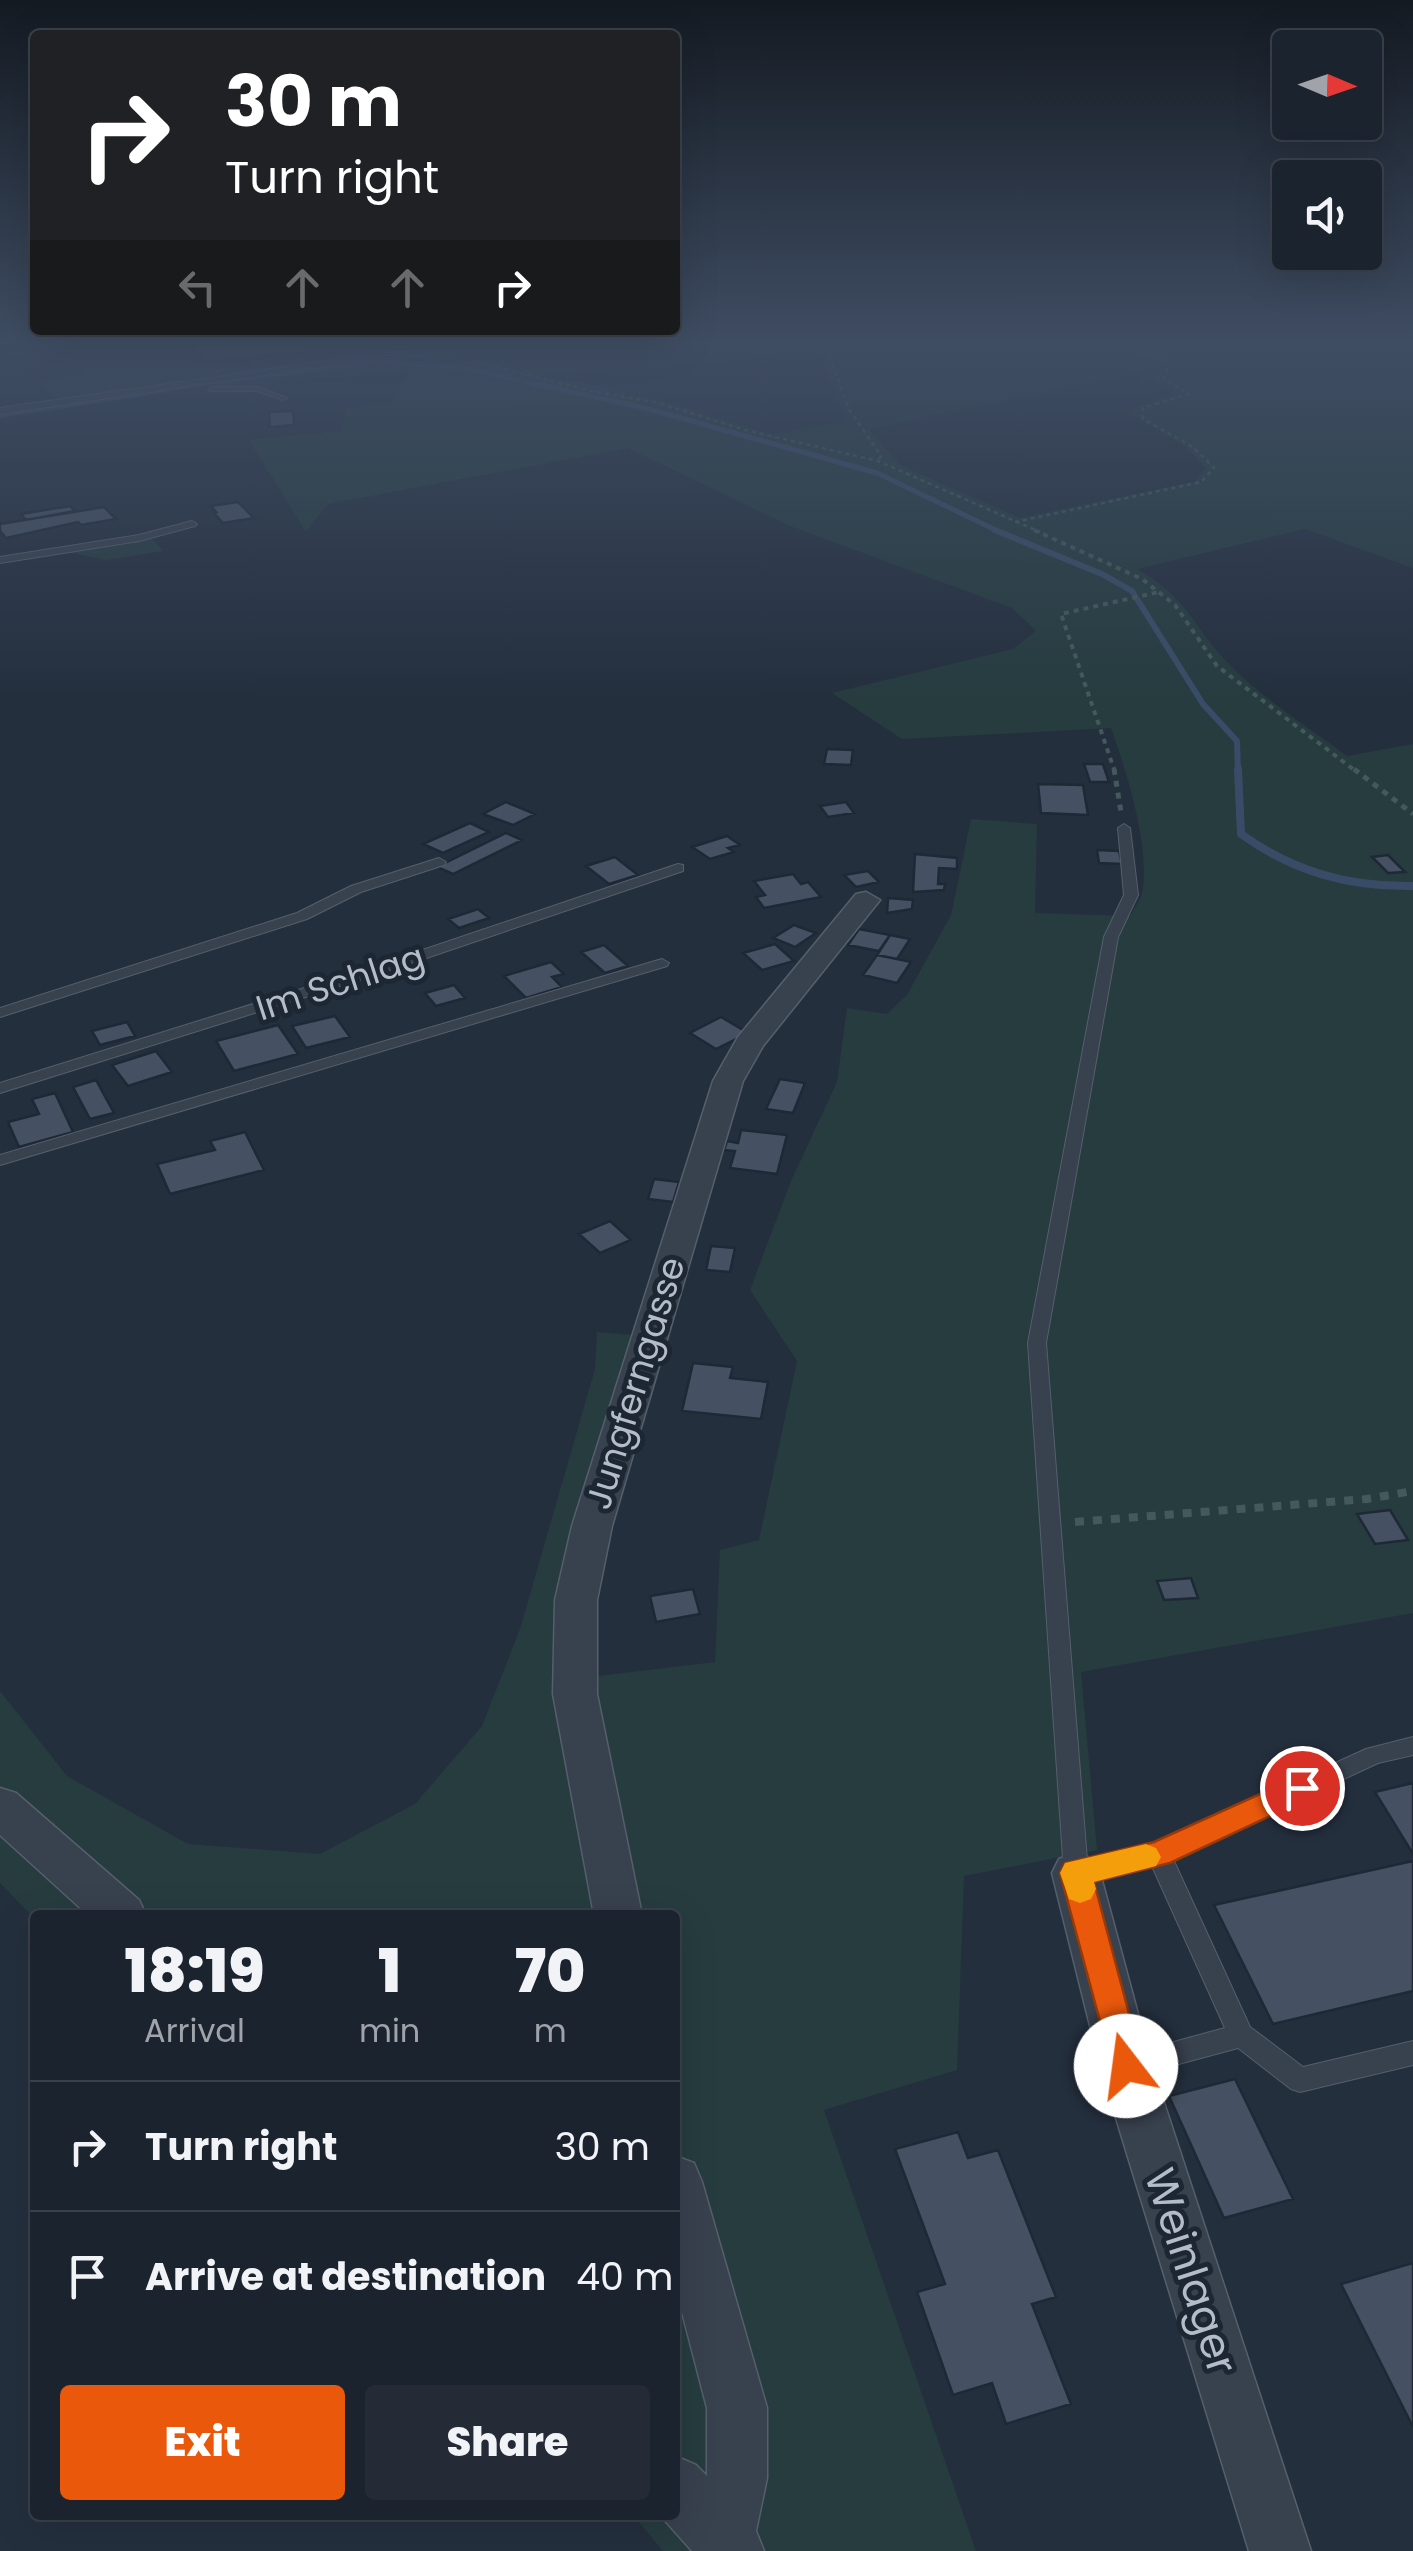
<!DOCTYPE html>
<html lang="en">
<head>
<meta charset="utf-8">
<style>
  :root { --surface:#1b232e; --page:#242b36; --text:#f1f3f6; --muted:#a0a4aa; --line:#39404a; --accent:#ea580c }
  body { margin:0; font-family:Poppins,sans-serif; background:var(--page); color:var(--text); height:100vh; display:flex; flex-direction:column; font-size:38px; white-space:nowrap }
  * { box-sizing:border-box; margin:0 }
  p { font-size:32px; color:var(--muted) }
  .icon { flex:none; width:55px; height:55px; fill:none; stroke:currentColor; stroke-width:2; stroke-linecap:round; stroke-linejoin:round }
  .map { position:relative; flex:1; overflow:hidden }
  .side { position:absolute; left:30px; top:1910px; width:650px; height:610px; display:flex; flex-direction:column; background:var(--surface); border-radius:10px; box-shadow:0 10px 40px #0002,0 0 0 2px var(--line) }
  .side>* { flex:none }
  .hud { position:absolute; left:30px; top:30px; width:650px; height:305px; border-radius:10px; box-shadow:0 10px 40px #0002,0 0 0 2px var(--line); background:#202124; color:#fff; overflow:hidden }
  .needle { width:65px; rotate:92deg }
  .tools { position:absolute; left:1272px; top:30px; display:grid; gap:20px }
  .tools a { display:grid; place-items:center; width:110px; height:110px; border-radius:10px; background:var(--surface); box-shadow:0 10px 40px #0002,0 0 0 2px var(--line); font-size:50px }
  .pin { position:absolute; display:grid; place-items:center; width:85px; height:85px; color:#fff; margin:-42px; border:5px solid #fff; border-radius:50%; box-shadow:0 2px 10px #0007 }
  .me { position:absolute; width:110px; margin:-55px; rotate:345deg; stroke-linejoin:round; filter:drop-shadow(0 0 8px #0008) }
  .turn { display:flex; align-items:center; gap:35px; height:210px; padding:0 30px; font-size:45px }
  .turn .icon { width:130px; height:130px; stroke-width:2.5 }
  .turn b { display:block; font-size:70px; line-height:85px }
  .lanes { display:flex; align-items:center; height:95px; padding:0 30px; background:#0003; justify-content:center; gap:50px; direction:ltr }
  .lanes .off { opacity:.35 }
  .eta { display:flex; justify-content:space-evenly; align-items:center; height:170px; text-align:center }
  .eta b { font-size:60px; font-weight:800; line-height:70px }
  .action { display:flex; gap:20px; margin-top:auto; padding:20px 30px }
  .action a { flex:1; height:115px; border-radius:10px; background:var(--accent); color:#fff; font-size:40px; font-weight:800; line-height:115px; text-align:center }
  .action a+a { background:var(--page); color:var(--text) }
  ul { padding:0; list-style:none }
  li { display:flex; align-items:center; gap:30px; height:130px; padding:0 30px; border-top:2px solid var(--line) }
  li div { flex:1 }
  li b { display:block; font-size:38px }
  li em { font-style:normal }
  .map>svg:first-child { display:block }
</style>
</head>
<body>
<div class="map">
<svg width="1413" height="2551" viewBox="0 0 1413 2551">
  <rect width="100%" height="100%" fill="#242f3e"/>
  <!-- green -->
  <path fill="#263c3f" fill-rule="evenodd" d="M62 342H182L200 364 238 361 244 368 371 351 362 342H1413V568L1305 529 1137 569C1190 599 1191 625 1229 664 1263 699 1308 727 1347 756L1413 744V1613L1081 1672 1097 1850 964 1876 957 2070 824 2110 976 2551H663L633 2515H675V1915H35V1919L0 1883V1691L67 1776 188 1844 320 1854 415 1804 482 1726 520 1629 595 1369 597 1332 646 1336 565 1680 715 1662 720 1550 759 1540 797 1361 750 1290 791 1181 837 1082 847 1008 887 1014 907 995 951 915 971 819 1037 824 1035 913 1130 916C1135 907 1142 898 1143 888 1149 843 1126 770 1111 728L902 739 832 693 1013 649 1036 631 1012 608 790 526 628 448 328 504 306 532 249 440 342 431 346 408 392 403 408 372 188 389 0 420V406L54 398 42 385 52 377 84 371ZM821 353 846 422 771 434 660 400 546 375ZM1134 374 1172 388 1175 394 1137 406 1130 413 1186 447 1206 468 1196 481 1020 518 900 465 869 429Z
    M147 533 163 551 106 560 68 552 0 564V556Z"/>
  <g fill="none" stroke-linecap="round" stroke-linejoin="round">
    <!-- stream-far2 -->
    <path stroke="#394c67" stroke-width="5" d="M216 382 378 362 460 367 649 409 877 473 1000 532
      M0 415 164 390"/>
    <!-- stream-far1 -->
    <path stroke="#394c67" stroke-width="6" d="M995 530 1102 574 1132 591 1203 704 1237 741 1238 772"/>
    <!-- stream -->
    <path stroke="#394c67" stroke-width="8" d="M1238 769 1241 834C1294 872 1348 887 1413 886"/>
  </g>
  <!-- building -->
  <path fill="#455162" stroke="#1f2835" stroke-width="2.5" d="M222 342H313L322 351 204 361 191 345Z
    M293 411 294 425 270 427 269 412Z
    M238 502 254 518 223 523 213 512H216L211 506Z
    M70 506 75 511 26 520 21 514Z
    M104 507 116 519 81 525 78 522 6 538 0 531V524Z
    M827 749 853 750 851 765 824 764Z
    M1084 764H1103L1109 782H1090Z
    M1038 784 1083 785 1088 815 1041 813Z
    M506 802 535 814 513 825 483 814Z
    M846 802 854 813 828 817 820 806Z
    M470 823 489 832 443 853 423 844Z
    M506 833 522 840 453 874 437 867Z
    M727 836 740 845 728 848 734 852 710 859 692 847Z
    M1097 850 1119 851 1122 864 1099 863Z
    M915 854 957 858V869L939 868 938 884H945L944 890 913 892Z
    M1388 855 1405 872 1388 873 1372 857Z
    M615 857 638 875 609 884 586 866Z
    M868 871 879 882 856 887 844 875Z
    M793 874 801 884 808 882 821 897 764 908 756 897 765 895 754 881Z
    M888 898 913 900 912 909 887 913Z
    M478 909 489 918 459 928 448 919Z
    M794 925 816 933 795 947 773 938Z
    M859 929 890 935 879 951 848 945Z
    M890 935 910 939 897 959 877 955Z
    M775 944 794 961 762 970 743 953Z
    M604 945 628 966 605 973 581 952Z
    M877 955 897 959 911 962 897 983 863 975Z
    M551 962 564 974 552 977 562 987 526 998 504 976Z
    M454 985 465 998 436 1006 425 993Z
    M335 1016 350 1037 306 1048 292 1026Z
    M721 1017 748 1033 716 1049 690 1033Z
    M127 1022 135 1036 100 1045 92 1031Z
    M278 1025 298 1054 234 1071 216 1041Z
    M156 1051 172 1072 128 1086 112 1065Z
    M780 1079 805 1083 793 1113 766 1109Z
    M96 1080 114 1113 90 1119 73 1087Z
    M55 1093 73 1132 19 1147 8 1122 39 1114 32 1099Z
    M741 1130 787 1135 777 1174 730 1168 735 1151 724 1150 727 1141 738 1143Z
    M245 1132 264 1170 170 1194 157 1164 215 1150 210 1141Z
    M654 1179 679 1182 673 1202 648 1199Z
    M610 1221 631 1240 600 1253 579 1234Z
    M711 1246 735 1248 730 1272 706 1270Z
    M693 1363 733 1367 730 1378 768 1382 761 1419 682 1411Z
    M1390 1510 1408 1540 1375 1544 1357 1514Z
    M1191 1578 1198 1598 1164 1600 1157 1581Z
    M693 1589 700 1614 656 1622 650 1596Z
    M1413 1783V1854L1375 1792Z
    M1413 1861V1991L1273 2024 1214 1905Z
    M1235 2079 1293 2199 1224 2218 1169 2096Z
    M958 2132 968 2158 998 2150 1056 2297 1032 2304 1071 2404 1006 2424 992 2383 953 2395 917 2292 945 2284 895 2149Z
    M1413 2263V2427L1341 2284Z"/>
  <g fill="none" stroke-linecap="round" stroke-linejoin="round">
    <!-- lane casing -->
    <g stroke="#565f6c" stroke-width="2">
      <path id="lane" d="M436 350 460 354 383 358 0 414V408L383 353Z
        M211 387H258L287 398 283 400 257 391H208Z
        M192 521 197 524 195 526 139 541 0 563V557L139 535Z
        M1124 824 1130 828 1138 895 1118 937 1046 1343 1087 1860 1155 1845 1366 1749 1413 1737V1755L1378 1763 1173 1859 1250 2027 1303 2067 1413 2041V2065L1300 2092 1291 2089 1238 2048 1127 2078 1118 2075 1114 2066 1118 2057 1225 2028 1152 1866 1076 1883 1068 1880 1064 1873 1028 1343 1104 937 1124 895 1118 828Z
        M439 858 446 862 444 865 361 892 307 919 0 1017V1008L297 913 351 886Z
        M678 864 683 865V871L385 972 0 1093V1083L375 966Z
        M662 959 669 963 667 966 0 1165V1155Z"/>
    </g>
    <!-- street casing -->
    <g stroke="#565f6c" stroke-width="3">
      <path id="street" d="M866 892 880 900 763 1046 743 1081 612 1526 597 1600V1694L642 1915H594L553 1694 555 1600 572 1526 713 1081 738 1037 856 894Z
        M0 1788 16 1793 139 1900 146 1915H88L0 1835Z
        M1076 1853 1093 1859 1100 1873 1152 2066 1311 2551H1249L1100 2066 1052 1873 1059 1859Z
        M675 2156 694 2163 702 2182 767 2408V2478L756 2531 764 2551H692L660 2515H675V2456L696 2465 707 2476V2408L675 2285Z"/>
    </g>
    <!-- path-far3 -->
    <path stroke="#44595c" stroke-width="2.5" stroke-dasharray="4 4" stroke-linecap="butt" d="M836 342 830 358 850 411 881 456 878 461
      M473 361 591 391 659 403 745 430 878 461 1040 532
      M1015 522 1201 482 1214 468 1193 447 1143 419V408L1189 394 1164 379 1170 362 1113 342"/>
    <!-- path-far2 -->
    <path stroke="#44595c" stroke-width="4" stroke-dasharray="5 5" stroke-linecap="butt" d="M1034 530 1142 579 1175 605 1217 666 1357 772
      M1115 772 1061 614 1159 592"/>
    <!-- path-far1 -->
    <path stroke="#44595c" stroke-width="5" stroke-dasharray="6 6" stroke-linecap="butt" d="M1114 769 1121 812
      M1354 769 1413 814"/>
    <!-- path -->
    <path stroke="#44595c" stroke-width="8" stroke-dasharray="9 9" stroke-linecap="butt" d="M1075 1522 1367 1499 1413 1491"/>
    <!-- lane -->
    <use href="#lane" fill="#38414e" fill-rule="evenodd"/>
    <!-- street -->
    <use href="#street" fill="#38414e" fill-rule="evenodd"/>
  </g>
  <!-- sky -->
  <linearGradient id="sky" x2="0" y2="1"><stop stop-color="#141a22"/><stop offset="0.49" stop-color="#3f4d63"/><stop offset="1" stop-color="#3f4d63" stop-opacity="0"/></linearGradient>
  <rect width="1413" height="699" fill="url(#sky)"/>
  <!-- route -->
  <path fill="#ea580c" stroke="#983908" stroke-width="2.5" d="M1302 1775 1313 1779 1317 1788 1313 1796 1170 1863 1094 1882 1143 2066 1138 2077 1126 2082 1115 2077 1060 1873 1065 1863 1154 1842Z"/>
  <!-- slow -->
  <path fill="#f59e0b" d="M1146 1844 1156 1848 1161 1857 1156 1866 1094 1882 1096 1889 1091 1899 1080 1903 1069 1899 1060 1873 1065 1863Z"/>
  <g text-anchor="middle" dominant-baseline="central" stroke-width="10" stroke-linejoin="round" paint-order="stroke">
    <!-- street labels -->
    <g font-size="35" fill="#b4bcc9" stroke="#1d2633">
      <text transform="translate(340 982) rotate(-18)">Im Schlag</text>
      <text transform="translate(635 1383) rotate(-73)">Jungferngasse</text>
    </g>
    <!-- near-street labels -->
    <g font-size="42" fill="#b4bcc9" stroke="#1d2633">
      <text transform="translate(1191 2271) rotate(72)">Weinlager</text>
    </g>
  </g>
</svg>
<div class="tools">
<a><svg class="needle" viewBox="-14 -14 28 28"><path d="M0-13l5 13h-10z" fill="#e53935"/><path d="M0 13l5-13h-10z" fill="#a0a4aa"/></svg></a>
<a><svg class="icon" aria-label="sound" viewBox="0 0 24 24"><path d="M4 9h4l5-4v14l-5-4H4zM17 9q2 3 0 6"/></svg></a>
</div>
<div class="pin" style="left:1302px;top:1788px;background:#d93025"><svg class="icon" aria-label="arrive" viewBox="0 0 24 24"><path d="M6 21V4h12l-3 4 3 4H6"/></svg></div>
<svg class="me" style="left:1126px;top:2066px" viewBox="-20 -20 40 40"><circle r="19" fill="#fff"/><path d="M0-13L10 11 0 6-10 11z" fill="#ea580c"/></svg>
<div class="hud">
<div class="turn"><svg class="icon" aria-label="right" viewBox="0 0 24 24"><path d="M7 20v-9h11M14 6l5 5-5 5"/></svg><div><b>30 m</b>Turn right</div></div>
<div class="lanes"><svg class="icon off" aria-label="left" viewBox="0 0 24 24"><path d="M17 20v-9H6M10 6l-5 5 5 5"/></svg><svg class="icon off" aria-label="ahead" viewBox="0 0 24 24"><path d="M12 20V5M6 11l6-6 6 6"/></svg><svg class="icon off" aria-label="ahead" viewBox="0 0 24 24"><path d="M12 20V5M6 11l6-6 6 6"/></svg><svg class="icon" aria-label="right" viewBox="0 0 24 24"><path d="M7 20v-9h11M14 6l5 5-5 5"/></svg></div>
</div>
<section class="side">
<div class="eta">
<div><b>18:19</b><p>Arrival</p></div>
<div><b>1</b><p>min</p></div>
<div><b>70</b><p>m</p></div>
</div>
<ul>
<li><svg class="icon" aria-label="right" viewBox="0 0 24 24"><path d="M7 20v-9h11M14 6l5 5-5 5"/></svg><div><b>Turn right</b></div><em>30 m</em></li>
<li><svg class="icon" aria-label="arrive" viewBox="0 0 24 24"><path d="M6 21V4h12l-3 4 3 4H6"/></svg><div><b>Arrive at destination</b></div><em>40 m</em></li>
</ul>
<div class="action"><a>Exit</a><a>Share</a></div>
</section>
</div>
</body>
</html>
